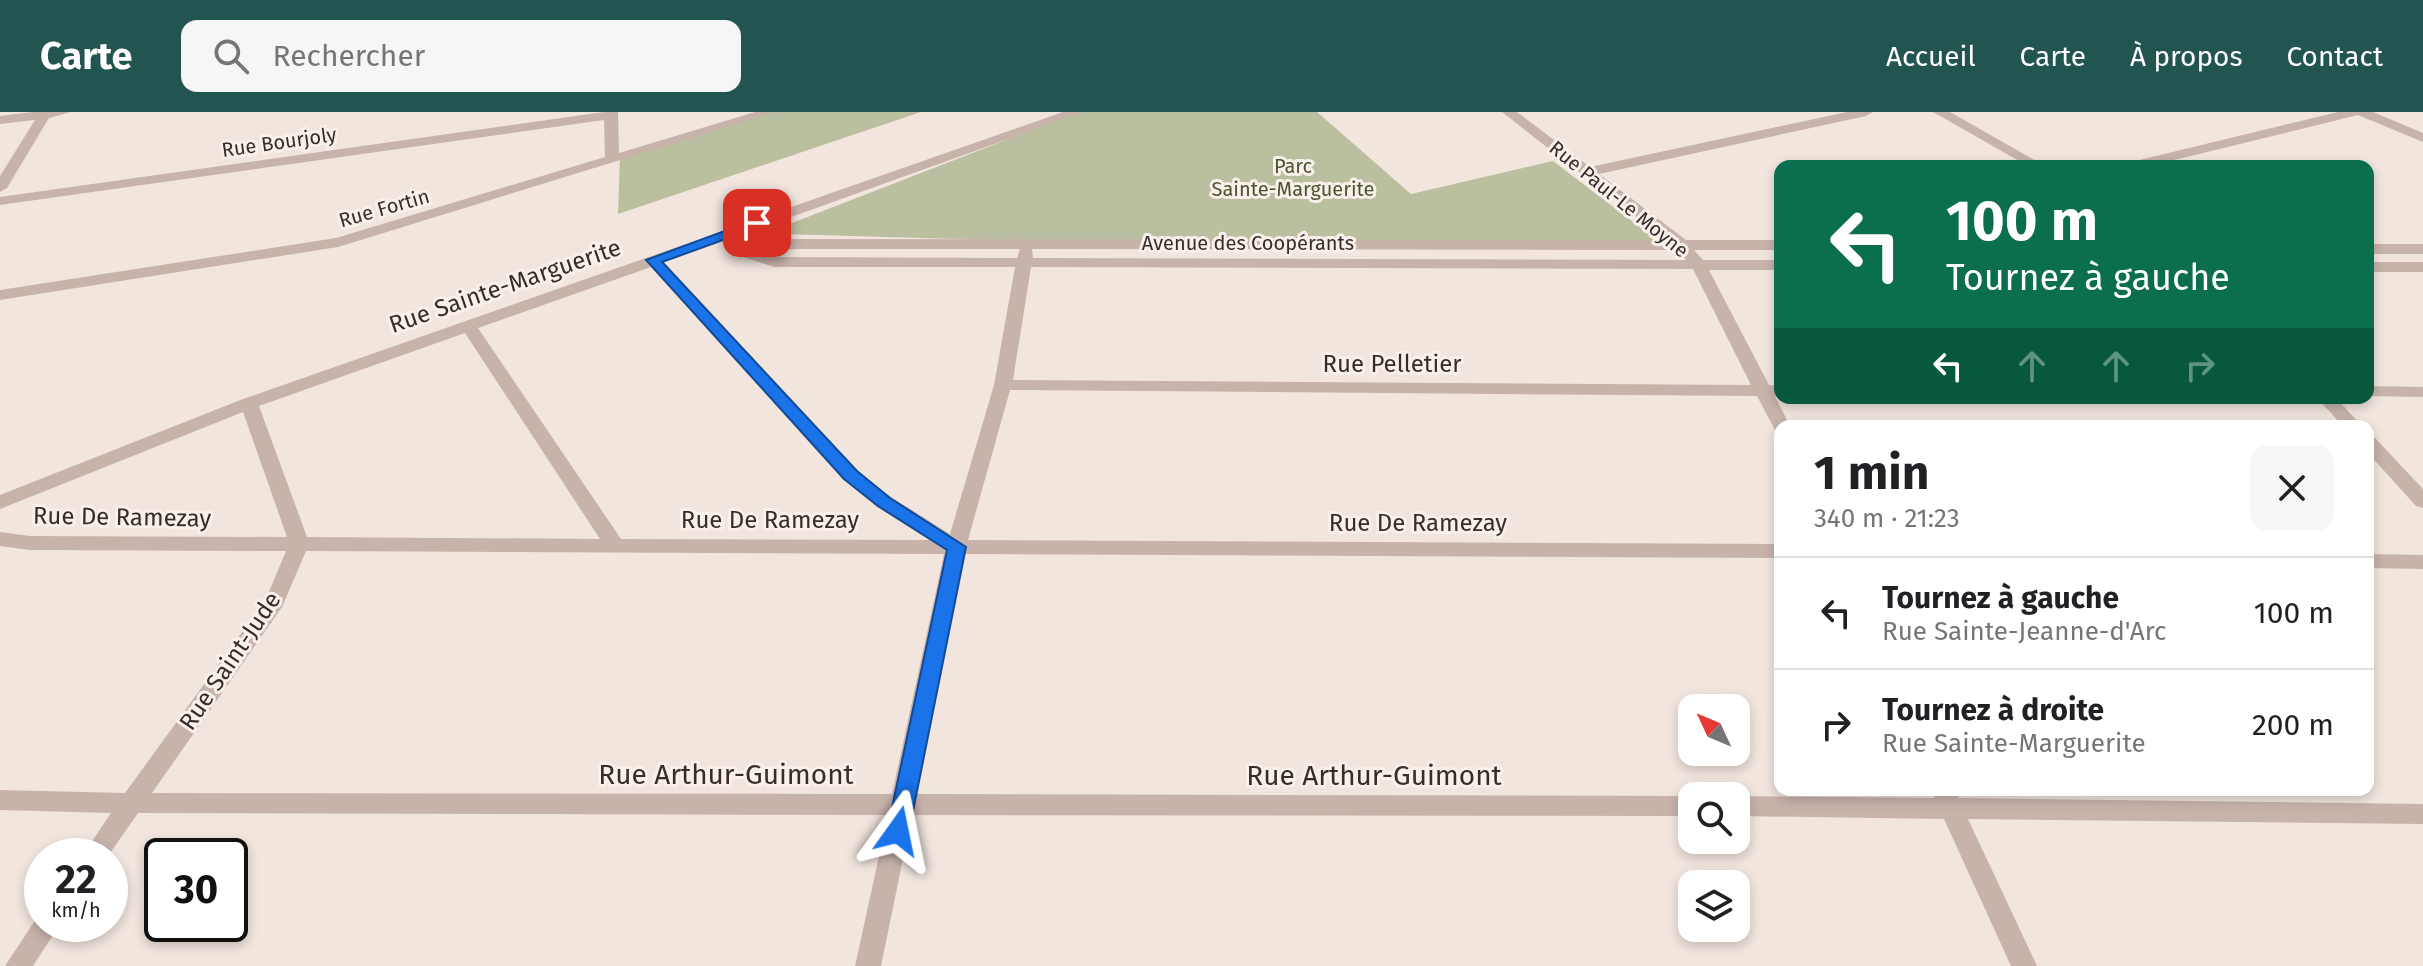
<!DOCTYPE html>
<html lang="fr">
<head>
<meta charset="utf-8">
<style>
  :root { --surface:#fff; --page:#f6f6f6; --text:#202124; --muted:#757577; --line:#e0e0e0; --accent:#225550 }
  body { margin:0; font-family:"Fira Sans",sans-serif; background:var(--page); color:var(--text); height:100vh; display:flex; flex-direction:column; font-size:30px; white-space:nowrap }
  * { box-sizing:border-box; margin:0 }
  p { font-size:26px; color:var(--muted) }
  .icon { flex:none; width:44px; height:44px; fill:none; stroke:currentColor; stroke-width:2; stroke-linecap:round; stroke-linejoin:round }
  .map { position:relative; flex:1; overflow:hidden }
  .sheet { position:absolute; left:1774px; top:308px; width:600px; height:376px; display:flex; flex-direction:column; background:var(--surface); border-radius:16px; box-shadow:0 4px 12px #0003 }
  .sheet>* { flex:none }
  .guide { position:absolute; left:1774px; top:48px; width:600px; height:244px; border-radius:16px; box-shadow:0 4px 12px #0003; background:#0b6e4f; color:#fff; overflow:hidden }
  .needle { width:52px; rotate:314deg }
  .fabs { position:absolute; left:1678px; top:582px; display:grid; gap:16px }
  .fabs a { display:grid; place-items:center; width:72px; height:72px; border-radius:16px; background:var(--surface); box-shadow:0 4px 12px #0003; font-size:40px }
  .speed { position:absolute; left:24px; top:726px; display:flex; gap:16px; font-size:40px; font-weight:700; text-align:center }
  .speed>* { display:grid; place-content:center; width:104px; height:104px; border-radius:50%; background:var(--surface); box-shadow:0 4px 12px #0003; line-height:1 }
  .speed small { font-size:20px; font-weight:400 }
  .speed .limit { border:4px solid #111; border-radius:12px; background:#fff; color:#111 }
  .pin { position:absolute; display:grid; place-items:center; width:68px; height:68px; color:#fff; margin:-34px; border-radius:16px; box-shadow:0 4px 12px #0006 }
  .me { position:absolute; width:88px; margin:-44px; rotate:12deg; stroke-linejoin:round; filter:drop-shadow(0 0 6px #0008) }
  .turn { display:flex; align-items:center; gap:28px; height:168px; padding:0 40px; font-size:36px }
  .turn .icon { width:104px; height:104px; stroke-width:2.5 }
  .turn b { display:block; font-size:56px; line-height:68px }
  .lanes { display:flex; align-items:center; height:76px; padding:0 40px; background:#0003; justify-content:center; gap:40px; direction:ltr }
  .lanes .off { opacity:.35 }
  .round { display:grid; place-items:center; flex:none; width:84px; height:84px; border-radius:16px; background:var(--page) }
  .head { display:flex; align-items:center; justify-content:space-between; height:136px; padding:0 40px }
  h1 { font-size:48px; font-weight:700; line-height:60px }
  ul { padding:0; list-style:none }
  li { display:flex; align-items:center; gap:24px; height:112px; padding:0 40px; border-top:2px solid var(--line) }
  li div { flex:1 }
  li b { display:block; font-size:30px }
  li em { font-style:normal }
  header { display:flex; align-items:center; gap:48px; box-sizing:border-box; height:112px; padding:0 40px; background:var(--accent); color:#fff }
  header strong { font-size:38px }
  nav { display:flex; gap:44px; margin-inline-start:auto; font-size:28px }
  .search { width:560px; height:72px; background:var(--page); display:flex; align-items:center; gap:20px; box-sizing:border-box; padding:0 28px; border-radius:16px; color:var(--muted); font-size:30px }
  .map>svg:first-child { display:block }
</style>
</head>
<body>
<header>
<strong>Carte</strong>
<div class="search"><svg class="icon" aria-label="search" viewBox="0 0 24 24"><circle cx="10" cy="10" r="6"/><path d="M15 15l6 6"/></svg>Rechercher</div>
<nav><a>Accueil</a><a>Carte</a><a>À propos</a><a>Contact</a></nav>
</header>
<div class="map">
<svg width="2423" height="854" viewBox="0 0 2423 854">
  <rect width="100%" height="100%" fill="#f1e5de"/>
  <!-- green -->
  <path fill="#babf9f" d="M766 0H921L618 102 620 44Z
    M1078 0H1317L1411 82 1553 49 1662 132 1028 129 782 122 787 113Z"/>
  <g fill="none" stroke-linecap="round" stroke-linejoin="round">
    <!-- minor -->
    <path fill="#c8b3ab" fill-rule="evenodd" d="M32 0H71L49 6 7 76 0 80V64L35 8 0 12V4Z
      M604 0H618L619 41 755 0H776L338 135 0 188V178L336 126 605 45 604 8 0 93V85Z
      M1063 0H1083L769 113 787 127 1666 128 1502 0H1517L1590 55 1847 0H1873L1866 4 1599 62 1686 128H1780V138H1694L1703 148H1780V158H1709L1769 273 1780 274V284H1775L1790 314H1780V320L1775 318 1757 284 1010 278 968 428 1780 432V446L965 442 916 682 1692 684V704L912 703 881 854H855L888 703 138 701 108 744H82L111 701 0 698V678L125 681 266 487 286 439 30 438 0 434V420L30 424 287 425 243 300 0 397V383L243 287ZM756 118 783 137H1020L1017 146 775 145 752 138 736 125ZM723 129 740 144 774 155H1015L994 273 950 422 891 385 857 359 664 150ZM1032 137 1678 138 1686 148 1033 146ZM651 155 843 367 877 395 930 428 621 427 478 216ZM1031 155 1693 157 1751 273 1013 268ZM465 221 600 427 307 425 259 294ZM306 439 944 442 892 682 152 681 282 495Z
      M1933 0H1950L2045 54H2028Z
      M2338 0H2373L2423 21V30L2358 3 2150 54H2125L2127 51Z
      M2368 132H2423V142H2368Z
      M2368 150H2423V160H2368Z
      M2368 274 2423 275V285L2368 284Z
      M2317 286H2336L2362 314H2343Z
      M2368 324 2375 326 2423 377V396L2416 394 2368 341Z
      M2368 442 2423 443V457L2368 456Z
      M1931 678H1955L1959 686 2423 692V712L1968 707 2037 854H2011L1944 707 1736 704V684L1935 686Z
      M42 802V812H60L33 854H5L38 804Z"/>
  </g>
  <!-- route -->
  <path fill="#1a73e8" stroke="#114b97" stroke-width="2" d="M757 107 764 111 762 114 662 150 857 359 890 386 966 435 909 719 906 726 898 729 890 726 887 719 947 438 878 394 844 367 646 148Z"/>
  <g text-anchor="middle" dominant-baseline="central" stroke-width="6" stroke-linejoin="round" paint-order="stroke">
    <!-- far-street labels -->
    <g font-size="20" fill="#372c2a" stroke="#f9f0eb">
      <text transform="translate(279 30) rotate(-8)">Rue Bourjoly</text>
      <text transform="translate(1619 87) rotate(39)">Rue Paul-Le Moyne</text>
      <text transform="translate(384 96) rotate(-16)">Rue Fortin</text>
      <text x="1248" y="131">Avenue des Coopérants</text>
    </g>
    <!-- far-park labels -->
    <g font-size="20" fill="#4c532f" stroke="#f9f0eb">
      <text x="1293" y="54">Parc<tspan x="1293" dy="23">Sainte-Marguerite</tspan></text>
    </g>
    <!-- street labels -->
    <g font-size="24" fill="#372c2a" stroke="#f9f0eb">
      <text transform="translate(505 174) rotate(-19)">Rue Sainte-Marguerite</text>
      <text x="1392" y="252">Rue Pelletier</text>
      <text transform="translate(122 405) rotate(1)">Rue De Ramezay</text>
      <text x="770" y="408">Rue De Ramezay</text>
      <text x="1418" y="411">Rue De Ramezay</text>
      <text transform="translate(230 549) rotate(-56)">Rue Saint-Jude</text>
    </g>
    <!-- near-street labels -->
    <g font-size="28" fill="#372c2a" stroke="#f9f0eb">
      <text x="726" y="662">Rue Arthur-Guimont</text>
      <text x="1374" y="663">Rue Arthur-Guimont</text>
    </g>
  </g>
</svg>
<div class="fabs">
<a><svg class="needle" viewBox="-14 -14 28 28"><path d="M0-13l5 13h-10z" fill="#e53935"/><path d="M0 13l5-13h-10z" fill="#757577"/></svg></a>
<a><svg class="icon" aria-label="search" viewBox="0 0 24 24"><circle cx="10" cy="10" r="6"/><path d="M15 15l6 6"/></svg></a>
<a><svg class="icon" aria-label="layers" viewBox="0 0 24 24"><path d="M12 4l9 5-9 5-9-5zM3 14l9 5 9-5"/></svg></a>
</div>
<div class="speed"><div>22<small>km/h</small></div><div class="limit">30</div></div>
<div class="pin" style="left:757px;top:111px;background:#d93025"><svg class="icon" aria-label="arrive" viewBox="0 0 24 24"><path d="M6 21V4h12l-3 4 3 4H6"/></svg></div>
<svg class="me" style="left:898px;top:719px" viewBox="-20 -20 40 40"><path d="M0-17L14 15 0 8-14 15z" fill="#1a73e8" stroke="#fff" stroke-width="4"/></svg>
<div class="guide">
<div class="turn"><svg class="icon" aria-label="left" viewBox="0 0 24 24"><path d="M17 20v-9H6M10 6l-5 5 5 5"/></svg><div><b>100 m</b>Tournez à gauche</div></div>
<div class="lanes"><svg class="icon" aria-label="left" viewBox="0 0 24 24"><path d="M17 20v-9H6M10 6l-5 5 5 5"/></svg><svg class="icon off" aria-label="ahead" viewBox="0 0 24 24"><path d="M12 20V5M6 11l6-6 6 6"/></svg><svg class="icon off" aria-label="ahead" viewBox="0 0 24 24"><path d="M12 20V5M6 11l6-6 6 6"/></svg><svg class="icon off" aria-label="right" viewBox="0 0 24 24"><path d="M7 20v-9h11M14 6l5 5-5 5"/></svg></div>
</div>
<section class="sheet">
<div class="head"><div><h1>1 min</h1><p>340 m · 21:23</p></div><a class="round"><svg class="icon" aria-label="close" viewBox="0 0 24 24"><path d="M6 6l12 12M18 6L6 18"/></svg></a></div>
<ul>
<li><svg class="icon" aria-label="left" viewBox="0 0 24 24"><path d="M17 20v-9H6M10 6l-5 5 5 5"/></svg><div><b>Tournez à gauche</b><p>Rue Sainte-Jeanne-d'Arc</p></div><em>100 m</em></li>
<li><svg class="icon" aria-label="right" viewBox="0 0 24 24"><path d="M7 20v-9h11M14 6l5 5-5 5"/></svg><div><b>Tournez à droite</b><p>Rue Sainte-Marguerite</p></div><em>200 m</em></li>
</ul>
</section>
</div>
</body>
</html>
